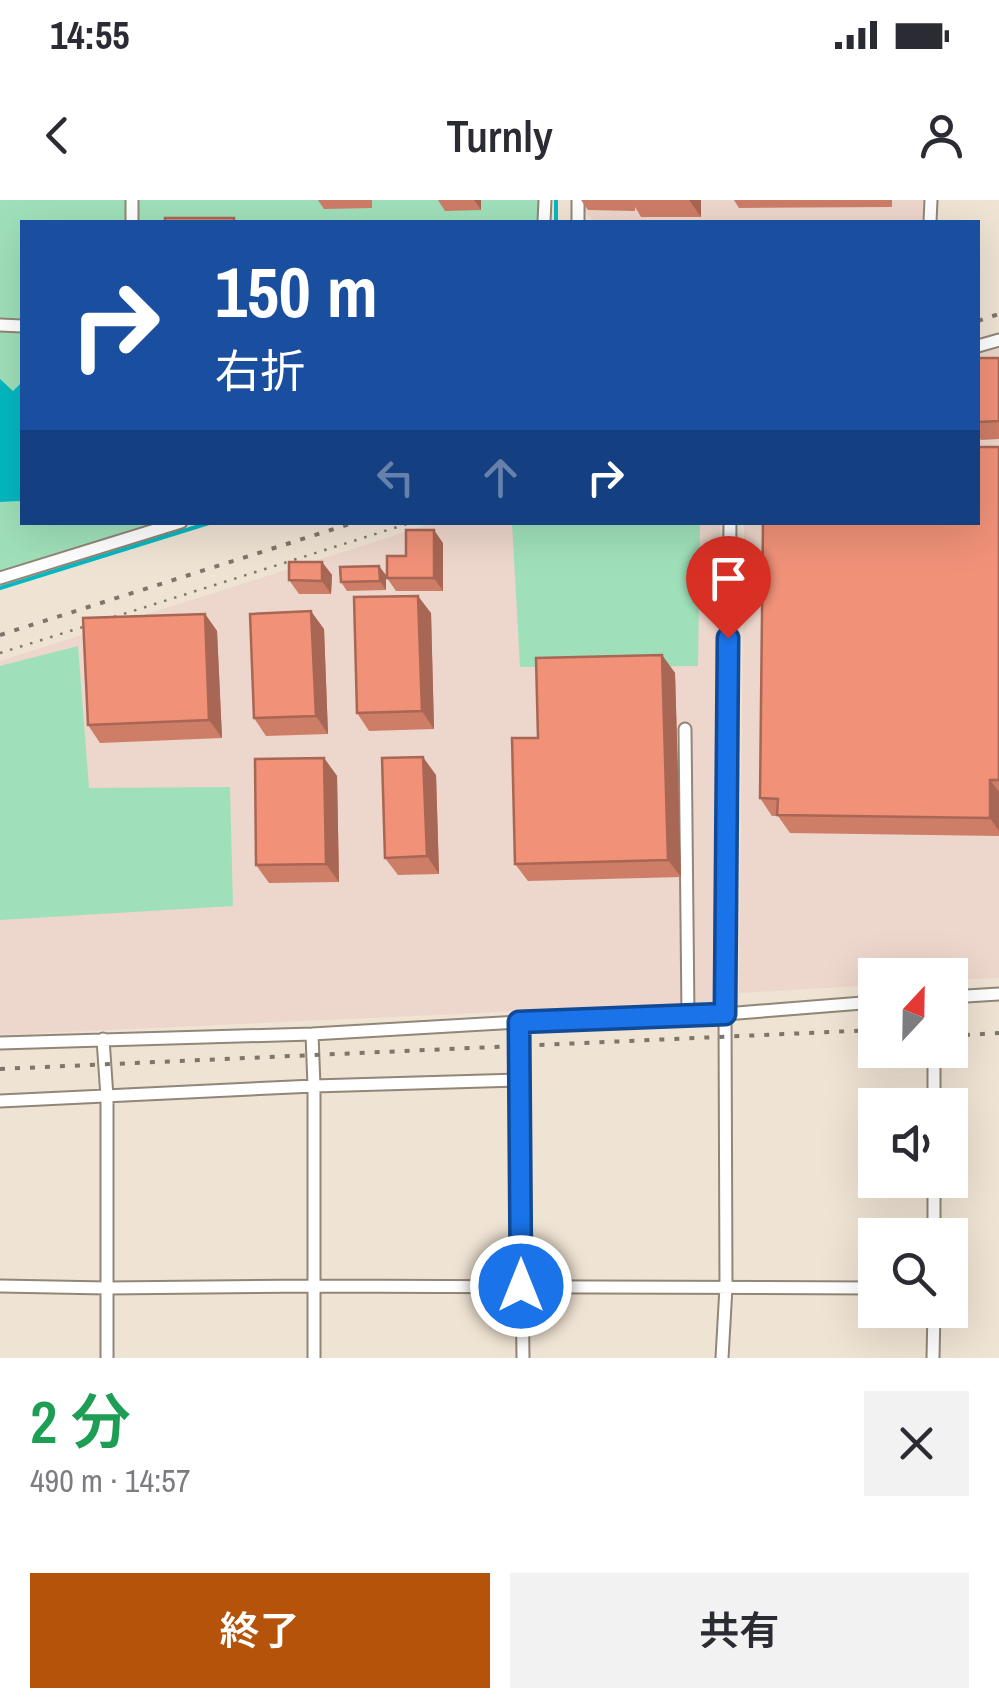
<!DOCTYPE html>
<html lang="ja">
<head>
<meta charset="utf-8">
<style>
  :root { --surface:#fff; --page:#f2f2f3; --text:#2b2b33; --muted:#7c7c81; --accent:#b45309 }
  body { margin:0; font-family:"Archivo Narrow","Noto Sans JP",sans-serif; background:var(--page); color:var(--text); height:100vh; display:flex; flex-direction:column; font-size:38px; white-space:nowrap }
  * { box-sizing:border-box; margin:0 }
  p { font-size:32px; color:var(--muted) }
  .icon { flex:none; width:55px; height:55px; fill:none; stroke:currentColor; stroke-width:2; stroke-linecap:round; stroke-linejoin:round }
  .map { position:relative; height:1158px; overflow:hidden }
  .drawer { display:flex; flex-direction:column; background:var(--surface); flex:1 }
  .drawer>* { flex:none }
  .hud { position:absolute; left:20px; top:20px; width:960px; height:305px; border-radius:0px; box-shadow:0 10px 40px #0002; background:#1a4fa0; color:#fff; overflow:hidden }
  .needle { width:65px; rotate:22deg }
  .tools { position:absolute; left:858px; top:758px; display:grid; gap:20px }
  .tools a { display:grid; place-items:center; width:110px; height:110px; border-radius:0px; background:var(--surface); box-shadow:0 10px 40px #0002; font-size:50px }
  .pin { position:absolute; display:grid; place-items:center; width:85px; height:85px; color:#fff; margin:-102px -42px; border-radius:50% 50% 50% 0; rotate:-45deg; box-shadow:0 0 10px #0007 }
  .pin .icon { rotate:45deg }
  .me { position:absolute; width:110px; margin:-55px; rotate:0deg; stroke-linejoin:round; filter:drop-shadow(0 0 8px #0008) }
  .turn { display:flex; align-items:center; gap:35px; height:210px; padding:0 30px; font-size:45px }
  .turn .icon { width:130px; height:130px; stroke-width:2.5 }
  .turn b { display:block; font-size:70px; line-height:85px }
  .lanes { display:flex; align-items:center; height:95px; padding:0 30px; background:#0003; justify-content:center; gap:50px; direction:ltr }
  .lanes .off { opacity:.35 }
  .round { display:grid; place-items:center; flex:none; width:105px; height:105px; border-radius:0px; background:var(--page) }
  .head { display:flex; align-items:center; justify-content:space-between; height:170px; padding:0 30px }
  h1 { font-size:60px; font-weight:600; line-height:75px; color:#1e9e55 }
  .primary-button { display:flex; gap:20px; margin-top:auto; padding:20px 30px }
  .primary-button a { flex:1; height:115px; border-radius:0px; background:var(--accent); color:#fff; font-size:40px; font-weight:600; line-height:115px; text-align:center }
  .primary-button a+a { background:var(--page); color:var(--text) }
  .status { display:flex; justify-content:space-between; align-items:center; height:70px; padding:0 50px; background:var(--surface); direction:ltr }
  .status svg { height:28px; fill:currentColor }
  header { display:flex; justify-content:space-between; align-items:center; height:130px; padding:0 30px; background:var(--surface); font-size:45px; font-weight:600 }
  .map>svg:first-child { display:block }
</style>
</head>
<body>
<div class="status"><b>14:55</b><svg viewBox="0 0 49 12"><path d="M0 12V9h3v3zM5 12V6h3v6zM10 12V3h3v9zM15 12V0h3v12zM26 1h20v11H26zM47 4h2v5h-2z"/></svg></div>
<header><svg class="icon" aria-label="back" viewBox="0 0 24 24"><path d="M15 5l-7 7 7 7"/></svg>Turnly<svg class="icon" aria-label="person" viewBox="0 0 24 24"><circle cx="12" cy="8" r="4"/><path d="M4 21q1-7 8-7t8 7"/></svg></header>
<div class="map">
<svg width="999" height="1158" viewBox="0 0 999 1158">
  <rect width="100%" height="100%" fill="#efe3d3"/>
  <!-- industrial -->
  <path fill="#edd6cb" d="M584 0H926V22L594 21 584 11Z
    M999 146V778L950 780V775H875V785L739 793 744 323 978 322V153Z
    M434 323H720L723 795 717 802 0 835V461Z"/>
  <!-- green -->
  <path fill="#9fe0ba" d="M0 0H539V22H22V322L165 323 0 378Z
    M512 323H700L698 466 520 467Z
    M78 446 89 588 230 587 233 706 0 720V466Z"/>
  <!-- water -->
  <path fill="#04b8c1" d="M0 179 13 191 22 182V304L19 301 0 302Z"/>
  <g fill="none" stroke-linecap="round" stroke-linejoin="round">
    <!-- stream -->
    <path stroke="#04b8c1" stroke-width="4" d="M556 22V0
      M0 388 212 322"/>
    <!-- minor casing -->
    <g stroke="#918677" stroke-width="15">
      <path id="minor" d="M132 22V0
        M544 22 545 0
        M578 22V0
        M930 22 931 0
        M0 125 22 126
        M978 146 999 140
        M0 378 181 322
        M685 529 688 815
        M950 797 999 794
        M519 822 523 1158
        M312 834 314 886V1158
        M103 839 107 897V1158
        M0 843 312 834 519 822 725 814 875 802
        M934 850V905
        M0 901 314 886 521 880
        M934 980V1035
        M0 1086 107 1088 314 1086 875 1088
        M722 1158 726 1087 725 814 730 322
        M933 1158 934 1110"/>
    </g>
    <!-- path -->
    <path stroke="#7f776c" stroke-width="2.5" stroke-dasharray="2.5 8" stroke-linecap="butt" d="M114 417 413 322
      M0 453 83 427"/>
    <!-- minor -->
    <use href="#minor" stroke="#fff" stroke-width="11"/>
    <!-- rail -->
    <path stroke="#7e766b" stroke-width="4" stroke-dasharray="5 10" stroke-linecap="butt" d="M978 121 999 114
      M0 435 356 322
      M950 836 999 833
      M0 869 875 830"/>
  </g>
  <!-- wall -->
  <path fill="#ce7d67" d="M318 0H372V8L324 9Z
    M438 0H481V10L445 11Z
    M581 0H701V17H641L635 7V11L588 10Z
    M734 0H892V7L739 8Z
    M978 158H999V239L981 240 978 235Z
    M999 247V636L790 633 778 616H772L760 598Z
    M443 343V391H396L387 378 406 356Z
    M322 362 332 375 331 394H299L289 380Z
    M386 375V390L347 391 341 382Z
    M431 413 434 529 369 531 357 513Z
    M205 414 217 431 222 538 100 543 88 525Z
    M324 429 328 534 266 536 254 518Z
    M662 455 675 473 681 677 528 681 515 664 538 538Z
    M324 558 337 576 339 682 269 683 256 665Z
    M436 575 439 674 398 675 385 658Z"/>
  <!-- shaded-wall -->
  <path fill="#a86654" d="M474 0H481V10Z
    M689 0H701V17Z
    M434 330 443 343V391L434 378Z
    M322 362 332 375 331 394 322 381Z
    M379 366 386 375V390L380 381Z
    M418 396 431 413 434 529 422 511Z
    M311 411 324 429 328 534 316 516Z
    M205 414 217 431 222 538 209 520Z
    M662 455 675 473 681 677 668 660Z
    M423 557 436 575 439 674 427 656Z
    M324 558 337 576 339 682 326 664Z
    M990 580 999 592V631L990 618Z"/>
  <!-- building -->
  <path fill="#f09178" stroke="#a86654" stroke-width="2.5" d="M165 18H234V22H165Z
    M978 158H999V221L978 222Z
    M978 247H999V580H990V618L777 615 778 599 760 598 763 322H978Z
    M406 330H434V378H387V356H406Z
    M289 362H322V381L289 380Z
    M379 366 380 381 341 382 340 367Z
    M418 396 422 511 357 513 354 397Z
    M311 411 316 516 254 518 250 414Z
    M205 414 209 520 88 525 83 418Z
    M662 455 668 660 515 664 512 538H538L536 458Z
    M423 557 427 656 385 658 382 558Z
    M324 558 326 664 256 665 255 559Z"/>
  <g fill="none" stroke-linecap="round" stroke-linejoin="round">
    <!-- route casing -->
    <g stroke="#114b97" stroke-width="25">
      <path id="route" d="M521 1086 519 822 725 814 728 438"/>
    </g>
    <!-- route -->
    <use href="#route" stroke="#1a73e8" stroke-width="18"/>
  </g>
</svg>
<div class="tools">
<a><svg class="needle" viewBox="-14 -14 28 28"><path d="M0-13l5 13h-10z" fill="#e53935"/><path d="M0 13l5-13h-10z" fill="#7c7c81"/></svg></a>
<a><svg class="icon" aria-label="sound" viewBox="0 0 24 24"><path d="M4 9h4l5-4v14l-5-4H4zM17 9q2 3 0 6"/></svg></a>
<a><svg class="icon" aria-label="search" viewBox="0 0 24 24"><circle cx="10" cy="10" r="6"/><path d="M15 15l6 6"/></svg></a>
</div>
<div class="pin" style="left:728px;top:438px;background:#d93025"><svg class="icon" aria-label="arrive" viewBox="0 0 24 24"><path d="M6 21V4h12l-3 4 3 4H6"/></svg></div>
<svg class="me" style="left:521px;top:1086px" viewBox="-20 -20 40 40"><circle r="17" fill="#1a73e8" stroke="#fff" stroke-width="3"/><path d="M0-11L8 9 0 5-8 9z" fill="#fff"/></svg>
<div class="hud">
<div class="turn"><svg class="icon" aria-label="right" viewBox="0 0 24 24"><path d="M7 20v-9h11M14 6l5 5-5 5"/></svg><div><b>150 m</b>右折</div></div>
<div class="lanes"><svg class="icon off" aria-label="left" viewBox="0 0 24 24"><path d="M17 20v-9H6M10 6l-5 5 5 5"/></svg><svg class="icon off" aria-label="ahead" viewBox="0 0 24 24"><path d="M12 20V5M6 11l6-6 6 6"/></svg><svg class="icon" aria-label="right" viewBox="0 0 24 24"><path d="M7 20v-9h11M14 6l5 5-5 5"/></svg></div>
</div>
</div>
<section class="drawer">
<div class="head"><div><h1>2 分</h1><p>490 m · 14:57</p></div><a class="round"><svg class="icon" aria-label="close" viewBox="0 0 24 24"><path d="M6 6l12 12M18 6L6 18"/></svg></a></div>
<div class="primary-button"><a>終了</a><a>共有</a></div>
</section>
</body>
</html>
